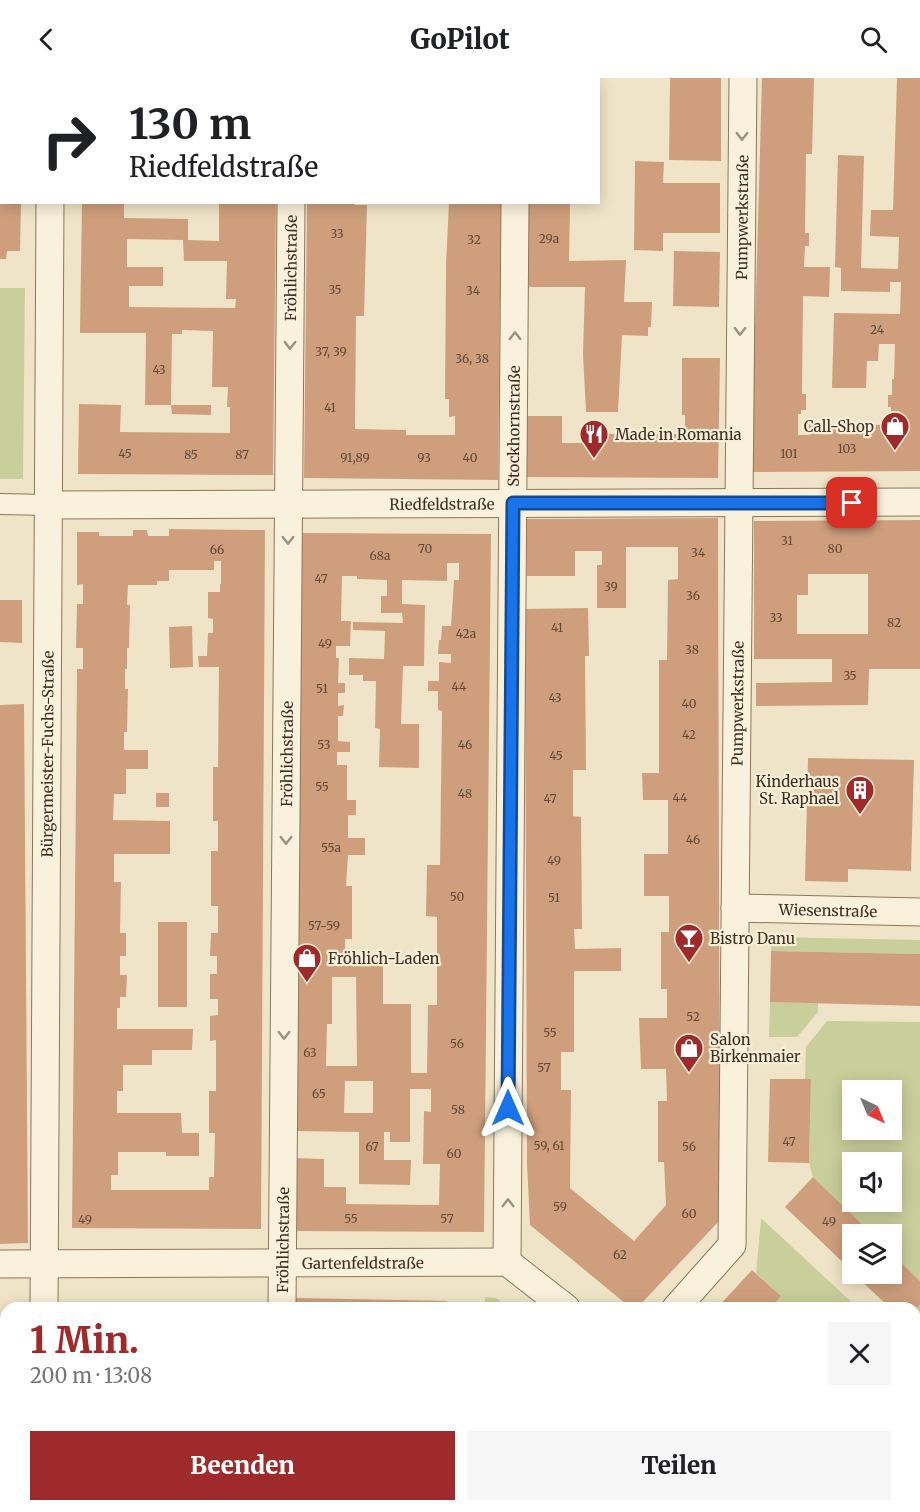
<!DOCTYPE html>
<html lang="de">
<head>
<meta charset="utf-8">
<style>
  :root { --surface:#fff; --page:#f6f6f6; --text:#202124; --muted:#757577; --accent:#9e2a2b }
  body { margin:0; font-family:Merriweather,serif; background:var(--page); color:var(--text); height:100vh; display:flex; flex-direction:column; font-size:22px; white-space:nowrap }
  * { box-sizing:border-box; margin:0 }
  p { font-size:20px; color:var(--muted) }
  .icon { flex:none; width:33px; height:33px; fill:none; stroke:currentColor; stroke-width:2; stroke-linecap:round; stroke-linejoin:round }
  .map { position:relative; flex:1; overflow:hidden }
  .side { position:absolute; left:0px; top:1224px; width:921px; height:210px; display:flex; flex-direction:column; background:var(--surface); border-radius:18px 18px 0 0; box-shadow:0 3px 15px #0003 }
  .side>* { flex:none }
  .banner { position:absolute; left:0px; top:0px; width:600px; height:126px; box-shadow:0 3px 15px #0003; background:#fff; color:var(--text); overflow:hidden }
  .needle { width:39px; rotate:136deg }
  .fabs { position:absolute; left:842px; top:1002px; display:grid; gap:12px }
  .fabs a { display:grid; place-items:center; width:60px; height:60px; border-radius:0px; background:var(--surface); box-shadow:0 3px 15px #0003; font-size:30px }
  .pin { position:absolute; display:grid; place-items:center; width:51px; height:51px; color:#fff; margin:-26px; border-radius:12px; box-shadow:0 3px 9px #0006 }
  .me { position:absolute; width:66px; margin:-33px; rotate:0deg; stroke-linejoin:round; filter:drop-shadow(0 0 4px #0008) }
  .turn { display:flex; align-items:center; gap:21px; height:126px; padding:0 30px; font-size:27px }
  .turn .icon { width:78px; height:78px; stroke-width:2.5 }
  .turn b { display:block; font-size:42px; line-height:51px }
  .round { display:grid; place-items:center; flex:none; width:63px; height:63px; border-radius:0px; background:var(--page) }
  .summary { display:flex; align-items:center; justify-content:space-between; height:102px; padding:0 30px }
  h1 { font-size:36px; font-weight:800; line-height:45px; color:var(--accent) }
  .button { display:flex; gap:12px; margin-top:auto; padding:12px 30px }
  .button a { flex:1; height:69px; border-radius:0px; background:var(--accent); color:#fff; font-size:24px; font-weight:800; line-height:69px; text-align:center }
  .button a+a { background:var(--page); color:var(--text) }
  header { display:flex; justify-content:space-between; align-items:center; height:78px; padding:0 30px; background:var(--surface); font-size:27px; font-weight:800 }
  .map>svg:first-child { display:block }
</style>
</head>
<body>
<header><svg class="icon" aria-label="back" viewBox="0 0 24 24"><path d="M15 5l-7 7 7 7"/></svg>GoPilot<svg class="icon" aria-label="search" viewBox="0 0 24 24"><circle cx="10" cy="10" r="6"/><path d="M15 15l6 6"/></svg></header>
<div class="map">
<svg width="920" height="1434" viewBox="0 0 920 1434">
  <rect width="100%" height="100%" fill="#f0e4c8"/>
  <!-- green -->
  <path fill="#c9cf9b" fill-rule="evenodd" d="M0 210H25L23 401H0Z
    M772 859 920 862V876L771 873Z
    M770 924 818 925V934L797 959H769Z
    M827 943 920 944V1203L891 1175V1156H872L813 1099 809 1085 811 1002 805 1001 806 969ZM852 1012H891V1052H852ZM852 1084H891V1124H852Z
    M761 1141H762L858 1230H771L781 1218 756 1195Z
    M485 1219 496 1220 509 1230H485Z
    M920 1227V1272L915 1267V1232Z
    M532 1428H562L556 1434H527Z
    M578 1428H756L751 1434H585Z
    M772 1428H795L790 1434H766Z
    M860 1428H906L912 1434H854Z"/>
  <!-- building -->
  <path fill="#cf9f7d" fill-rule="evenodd" d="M670 0H721V83L669 82Z
    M762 0H814L812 76H806L805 155H809V168H805L804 189H830L829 219 803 218 802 316H806V332H801V336H798V357H809V346L886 347 885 353 898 354 899 333H891V329H888V317H892V301H894L895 266H879L878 283H867L866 310H832L834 235 900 236 901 204H890V214L841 213V190L835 189 838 77 864 78 861 190 898 191 899 159 870 158 871 132H893L897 0H920V393L751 394Z
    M635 83 664 84 663 105H720V155H663V173L634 172Z
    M0 124H21L20 173H7L6 181H0Z
    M82 124H124V140L188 141V162L219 163V124H276L273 397 78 396 79 326 121 327 120 354 230 355V329H227L228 309H212L213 253 182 252V256H172L171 327H145L146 255H80ZM127 161 183 162 184 183H227L226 221H236L235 230 129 229V208H163V189H127Z
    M307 124H354V127H367L364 238H356L355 351 406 352V357H455V338L449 339V321H445L446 187 449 124H501L498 402 304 400Z
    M528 124H570L569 183 626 182 624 224H652L651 249H648V258L622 257 618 334H586L583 276 585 209H529Z
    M674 173 720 174 719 229 673 228Z
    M682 280H720L718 400 524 399 525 338H562V365H594V356H685V337H682Z
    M171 327H211V337L172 336Z
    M718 440 720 1142 637 1230H631L530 1147 527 1086 525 531 588 530 589 578H585L586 692H573V738L581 739 582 851H574L575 871 621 870V893H574V974H561V1012H571L570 1110 634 1163 666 1127 664 1084H658V1023H667L666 991H641L639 940H667V911H661V854H669V818H644V776H668V722H643L642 695H659V582H667L668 502 678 501V469H626V530H597V487H602V473H575V498H527V441Z
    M920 442V591H869L868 627 756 628V605L832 604V581H754V443ZM808 496H868V556H797V517H808Z
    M169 451 265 452 261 1151 72 1150 77 591H83V570H76L77 526H83V506L77 507V454H99V458H133V452H147L148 458H169ZM214 483H221V506H220V514H208V540L213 541V555H208L207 578H198L199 589H219L218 689H213V743H218V773H211V828H218V855H211L210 878H217V896H210V921H218V937L210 938V963L216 962V1013H209V1055H215L214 1099H209V1112H111V1097H118V1074H166V1078H199V1055H182L181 1035H117V1013H123V987H152V972H192L193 951H117V930H120V919H126L127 897H120V878H126V855H120L121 804H114V776H170V743L113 742 114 716H126V691H148V672H124V654H127L128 611H125V591H127V570H129L130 527H127L128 507H157V503H169V492H214Z
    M300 455 491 456 484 1154 292 1153 293 1080 324 1081V1109H346V1126L439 1127 440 1086H423L424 1033 431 1034V1011H410V1064H390V1054H384V1082H411L410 1107 359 1106V1054L294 1053ZM447 485H459V502H454L451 548H442L441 562H439L438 576H451V585L439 584V603H428V613H438V632L442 633 440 787H427L426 838 437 839V927H428L427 995H411V926H383V880H345V861H352V808H346L348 777H365V760H348V737H356V722H347V687H337V674H350V664L338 663V638H343L344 627 338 628V615H345V605H338L339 580H336V568H350L351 543H341L342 498H357V501L387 502V518H381V535H402L403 545 353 544V552L385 553 384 581 349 580V597H363V603H376L375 650 380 651 379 689 419 690V646H401L403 588H424L425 527 402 526V502L447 503ZM332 899H356L357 988H326L327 946H332ZM345 1003H373V1035H344Z
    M0 522H22V565L0 564Z
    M192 548 193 589 170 590 169 549Z
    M24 626 28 1165 0 1166V627Z
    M808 680 914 682 911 793 848 791V804L805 803Z
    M156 715H169V729H156Z
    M158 844H187V929H158Z
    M771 873 920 876V928L770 924Z
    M770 1001H811L809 1085 768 1084Z
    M813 1099 872 1156H852V1193L785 1129Z
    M891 1175 920 1203V1227L915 1232V1230H890L854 1196H891Z
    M752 1192 781 1218 771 1230H717Z
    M296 1220 447 1223V1230H296Z
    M0 1274H6V1428H18V1434H0Z
    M76 1428H132V1434H76Z
    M168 1428H192V1434H168Z
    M562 1428H578L585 1434H556Z"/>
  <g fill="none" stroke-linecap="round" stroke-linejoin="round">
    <!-- pedestrian casing -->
    <g stroke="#8d765c" stroke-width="22">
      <path id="pedestrian" d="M0 426 49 427"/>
    </g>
    <!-- minor casing -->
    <g stroke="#8d765c" stroke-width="29">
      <g id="minor">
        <path d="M51 2V0"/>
        <path d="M292 2V0"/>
        <path d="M516 2V0"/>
        <path id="s1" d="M49 427 920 424"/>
        <path id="s2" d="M735 830 920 834"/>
        <path id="s3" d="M507 1184 515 124"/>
        <path id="s4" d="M0 1186 507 1184 566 1230"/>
        <path id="s5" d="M44 1230 50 124"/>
        <path id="s6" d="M282 1230 291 124"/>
        <path id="s7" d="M676 1230 732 1167 743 0"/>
        <path d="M915 1325 920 1319"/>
        <path d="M43 1434V1428"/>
        <path d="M280 1434V1428"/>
        <path d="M488 1434 494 1428"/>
        <path d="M823 1434 828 1428"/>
      </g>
    </g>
    <!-- pedestrian -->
    <use href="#pedestrian" stroke="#faf1dc" stroke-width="20"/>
    <!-- minor -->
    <use href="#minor" stroke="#faf1dc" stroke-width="27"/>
  </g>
  <!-- one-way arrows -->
  <defs><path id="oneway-chevron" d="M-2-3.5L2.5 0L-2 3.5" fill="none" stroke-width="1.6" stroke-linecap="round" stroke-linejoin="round" transform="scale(1.5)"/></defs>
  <g stroke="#9c907e">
    <use href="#oneway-chevron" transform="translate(742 58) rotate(91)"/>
    <use href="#oneway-chevron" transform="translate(740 253) rotate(91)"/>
    <use href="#oneway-chevron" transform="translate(515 258) rotate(-90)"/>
    <use href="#oneway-chevron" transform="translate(290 267) rotate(91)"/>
    <use href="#oneway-chevron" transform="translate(288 462) rotate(90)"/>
    <use href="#oneway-chevron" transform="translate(286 762) rotate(90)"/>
    <use href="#oneway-chevron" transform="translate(284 957) rotate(90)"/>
    <use href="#oneway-chevron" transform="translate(508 1125) rotate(-90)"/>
  </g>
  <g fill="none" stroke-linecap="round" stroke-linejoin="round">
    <!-- route casing -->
    <g stroke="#114b97" stroke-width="15">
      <path id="route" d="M508 1030 513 425H852"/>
    </g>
    <!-- route -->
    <use href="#route" stroke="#1a73e8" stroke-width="10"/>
  </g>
  <!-- icons -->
  <defs>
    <g id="shop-pin" transform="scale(1.5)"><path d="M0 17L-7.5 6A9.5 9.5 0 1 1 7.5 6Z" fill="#9e2a2b" stroke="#f7eed8"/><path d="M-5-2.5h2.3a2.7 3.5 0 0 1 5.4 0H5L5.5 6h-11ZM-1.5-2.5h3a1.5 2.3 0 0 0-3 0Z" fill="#fff"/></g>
    <g id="restaurant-pin" transform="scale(1.5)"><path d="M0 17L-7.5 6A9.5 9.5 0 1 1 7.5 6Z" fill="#9e2a2b" stroke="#f7eed8"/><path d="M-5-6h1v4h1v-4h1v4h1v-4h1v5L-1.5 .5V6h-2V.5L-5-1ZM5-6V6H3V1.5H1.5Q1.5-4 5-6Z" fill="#fff"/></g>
    <g id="building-pin" transform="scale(1.5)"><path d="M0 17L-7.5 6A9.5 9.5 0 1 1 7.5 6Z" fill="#9e2a2b" stroke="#f7eed8"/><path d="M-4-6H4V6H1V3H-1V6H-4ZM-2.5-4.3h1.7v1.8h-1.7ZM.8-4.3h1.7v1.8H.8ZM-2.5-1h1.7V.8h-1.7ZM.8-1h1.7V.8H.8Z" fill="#fff"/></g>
    <g id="bar-pin" transform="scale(1.5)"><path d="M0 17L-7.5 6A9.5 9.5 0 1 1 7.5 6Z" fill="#9e2a2b" stroke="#f7eed8"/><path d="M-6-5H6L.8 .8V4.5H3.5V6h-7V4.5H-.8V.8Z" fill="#fff"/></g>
  </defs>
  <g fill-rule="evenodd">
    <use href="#shop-pin" x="895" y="348"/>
    <use href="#restaurant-pin" x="594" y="356"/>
    <use href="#building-pin" x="860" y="712"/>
    <use href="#bar-pin" x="689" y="860"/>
    <use href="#shop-pin" x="307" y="880"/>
    <use href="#shop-pin" x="689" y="970"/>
  </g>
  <g text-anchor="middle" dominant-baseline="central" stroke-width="4.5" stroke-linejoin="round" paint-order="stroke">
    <!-- number labels -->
    <g font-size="12" fill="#624a37">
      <text x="337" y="155">33</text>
      <text x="549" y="160">29a</text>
      <text x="474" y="161">32</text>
      <text x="335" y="211">35</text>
      <text x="473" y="212">34</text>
      <text x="877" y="251">24</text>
      <text x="331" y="273">37, 39</text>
      <text x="472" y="280">36, 38</text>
      <text x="159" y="291">43</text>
      <text x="330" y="329">41</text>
      <text x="847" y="370">103</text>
      <text x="125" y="375">45</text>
      <text x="789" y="375">101</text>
      <text x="191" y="376">85</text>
      <text x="242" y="376">87</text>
      <text x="355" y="379">91,89</text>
      <text x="424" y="379">93</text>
      <text x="470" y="379">40</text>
      <text x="787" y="462">31</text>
      <text x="425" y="470">70</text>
      <text x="835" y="470">80</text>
      <text x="217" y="471">66</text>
      <text x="698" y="474">34</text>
      <text x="380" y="477">68a</text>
      <text x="321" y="500">47</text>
      <text x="611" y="508">39</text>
      <text x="693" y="517">36</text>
      <text x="776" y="539">33</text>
      <text x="894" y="544">82</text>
      <text x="557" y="549">41</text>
      <text x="466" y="555">42a</text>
      <text x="325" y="565">49</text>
      <text x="692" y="571">38</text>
      <text x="850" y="597">35</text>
      <text x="459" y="608">44</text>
      <text x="322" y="610">51</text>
      <text x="555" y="619">43</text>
      <text x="689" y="625">40</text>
      <text x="689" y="656">42</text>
      <text x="324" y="666">53</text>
      <text x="465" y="666">46</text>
      <text x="556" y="677">45</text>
      <text x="322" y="708">55</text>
      <text x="465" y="715">48</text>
      <text x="680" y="719">44</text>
      <text x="550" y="720">47</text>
      <text x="693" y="761">46</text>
      <text x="331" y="769">55a</text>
      <text x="554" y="782">49</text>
      <text x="457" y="818">50</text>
      <text x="554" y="819">51</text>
      <text x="324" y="847">57-59</text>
      <text x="693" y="938">52</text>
      <text x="550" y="954">55</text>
      <text x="457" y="965">56</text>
      <text x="310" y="974">63</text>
      <text x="544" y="989">57</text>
      <text x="319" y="1015">65</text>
      <text x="458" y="1031">58</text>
      <text x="789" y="1063">47</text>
      <text x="549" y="1067">59, 61</text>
      <text x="372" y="1068">67</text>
      <text x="689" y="1068">56</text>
      <text x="454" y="1075">60</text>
      <text x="560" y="1128">59</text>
      <text x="689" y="1135">60</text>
      <text x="351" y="1140">55</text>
      <text x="447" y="1140">57</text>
      <text x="85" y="1141">49</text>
      <text x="829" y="1143">49</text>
      <text x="620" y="1176">62</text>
    </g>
    <!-- street labels -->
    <g font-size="15" fill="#3d2e20" stroke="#f7eed8">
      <text stroke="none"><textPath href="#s7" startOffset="1112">Pumpwerkstraße</textPath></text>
      <text stroke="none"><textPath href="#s6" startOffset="1040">Fröhlichstraße</textPath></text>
      <text stroke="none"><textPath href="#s3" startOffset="836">Stockhornstraße</textPath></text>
      <text stroke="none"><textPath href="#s1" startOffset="393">Riedfeldstraße</textPath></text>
      <text stroke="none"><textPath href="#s7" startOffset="626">Pumpwerkstraße</textPath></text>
      <text stroke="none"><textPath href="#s5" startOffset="554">Bürgermeister-Fuchs-Straße</textPath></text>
      <text stroke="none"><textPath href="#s6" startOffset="554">Fröhlichstraße</textPath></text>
      <text stroke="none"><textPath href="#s2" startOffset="93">Wiesenstraße</textPath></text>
      <text stroke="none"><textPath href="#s6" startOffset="68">Fröhlichstraße</textPath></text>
      <text stroke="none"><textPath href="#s4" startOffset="363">Gartenfeldstraße</textPath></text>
    </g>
    <!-- poi labels -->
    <g font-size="15" fill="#3d2e20" stroke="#f7eed8" text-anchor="start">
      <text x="874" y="348" text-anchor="end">Call-Shop</text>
      <text x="615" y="356">Made in Romania</text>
      <text x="839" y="703" text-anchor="end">Kinderhaus<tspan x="839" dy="17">St. Raphael</tspan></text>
      <text x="710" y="860">Bistro Danu</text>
      <text x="328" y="880">Fröhlich-Laden</text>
      <text x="710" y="961">Salon<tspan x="710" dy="17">Birkenmaier</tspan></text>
    </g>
  </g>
</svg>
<div class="fabs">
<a><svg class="needle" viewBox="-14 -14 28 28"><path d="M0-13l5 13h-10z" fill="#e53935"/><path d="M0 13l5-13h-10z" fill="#757577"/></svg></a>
<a><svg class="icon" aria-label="sound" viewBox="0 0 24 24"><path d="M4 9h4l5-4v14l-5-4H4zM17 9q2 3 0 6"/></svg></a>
<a><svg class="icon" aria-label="layers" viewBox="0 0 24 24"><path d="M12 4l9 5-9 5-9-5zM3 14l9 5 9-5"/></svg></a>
</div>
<div class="pin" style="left:852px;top:425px;background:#d93025"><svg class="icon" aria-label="arrive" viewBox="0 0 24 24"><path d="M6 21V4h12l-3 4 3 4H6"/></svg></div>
<svg class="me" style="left:508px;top:1030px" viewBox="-20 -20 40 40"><path d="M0-17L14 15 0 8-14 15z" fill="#1a73e8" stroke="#fff" stroke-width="4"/></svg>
<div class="banner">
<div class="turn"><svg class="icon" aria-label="right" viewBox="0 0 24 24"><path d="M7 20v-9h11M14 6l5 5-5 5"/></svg><div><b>130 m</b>Riedfeldstraße</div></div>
</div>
<section class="side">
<div class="summary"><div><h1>1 Min.</h1><p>200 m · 13:08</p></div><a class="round"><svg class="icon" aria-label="close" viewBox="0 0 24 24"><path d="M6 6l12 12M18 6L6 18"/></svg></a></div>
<div class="button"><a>Beenden</a><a>Teilen</a></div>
</section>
</div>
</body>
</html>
